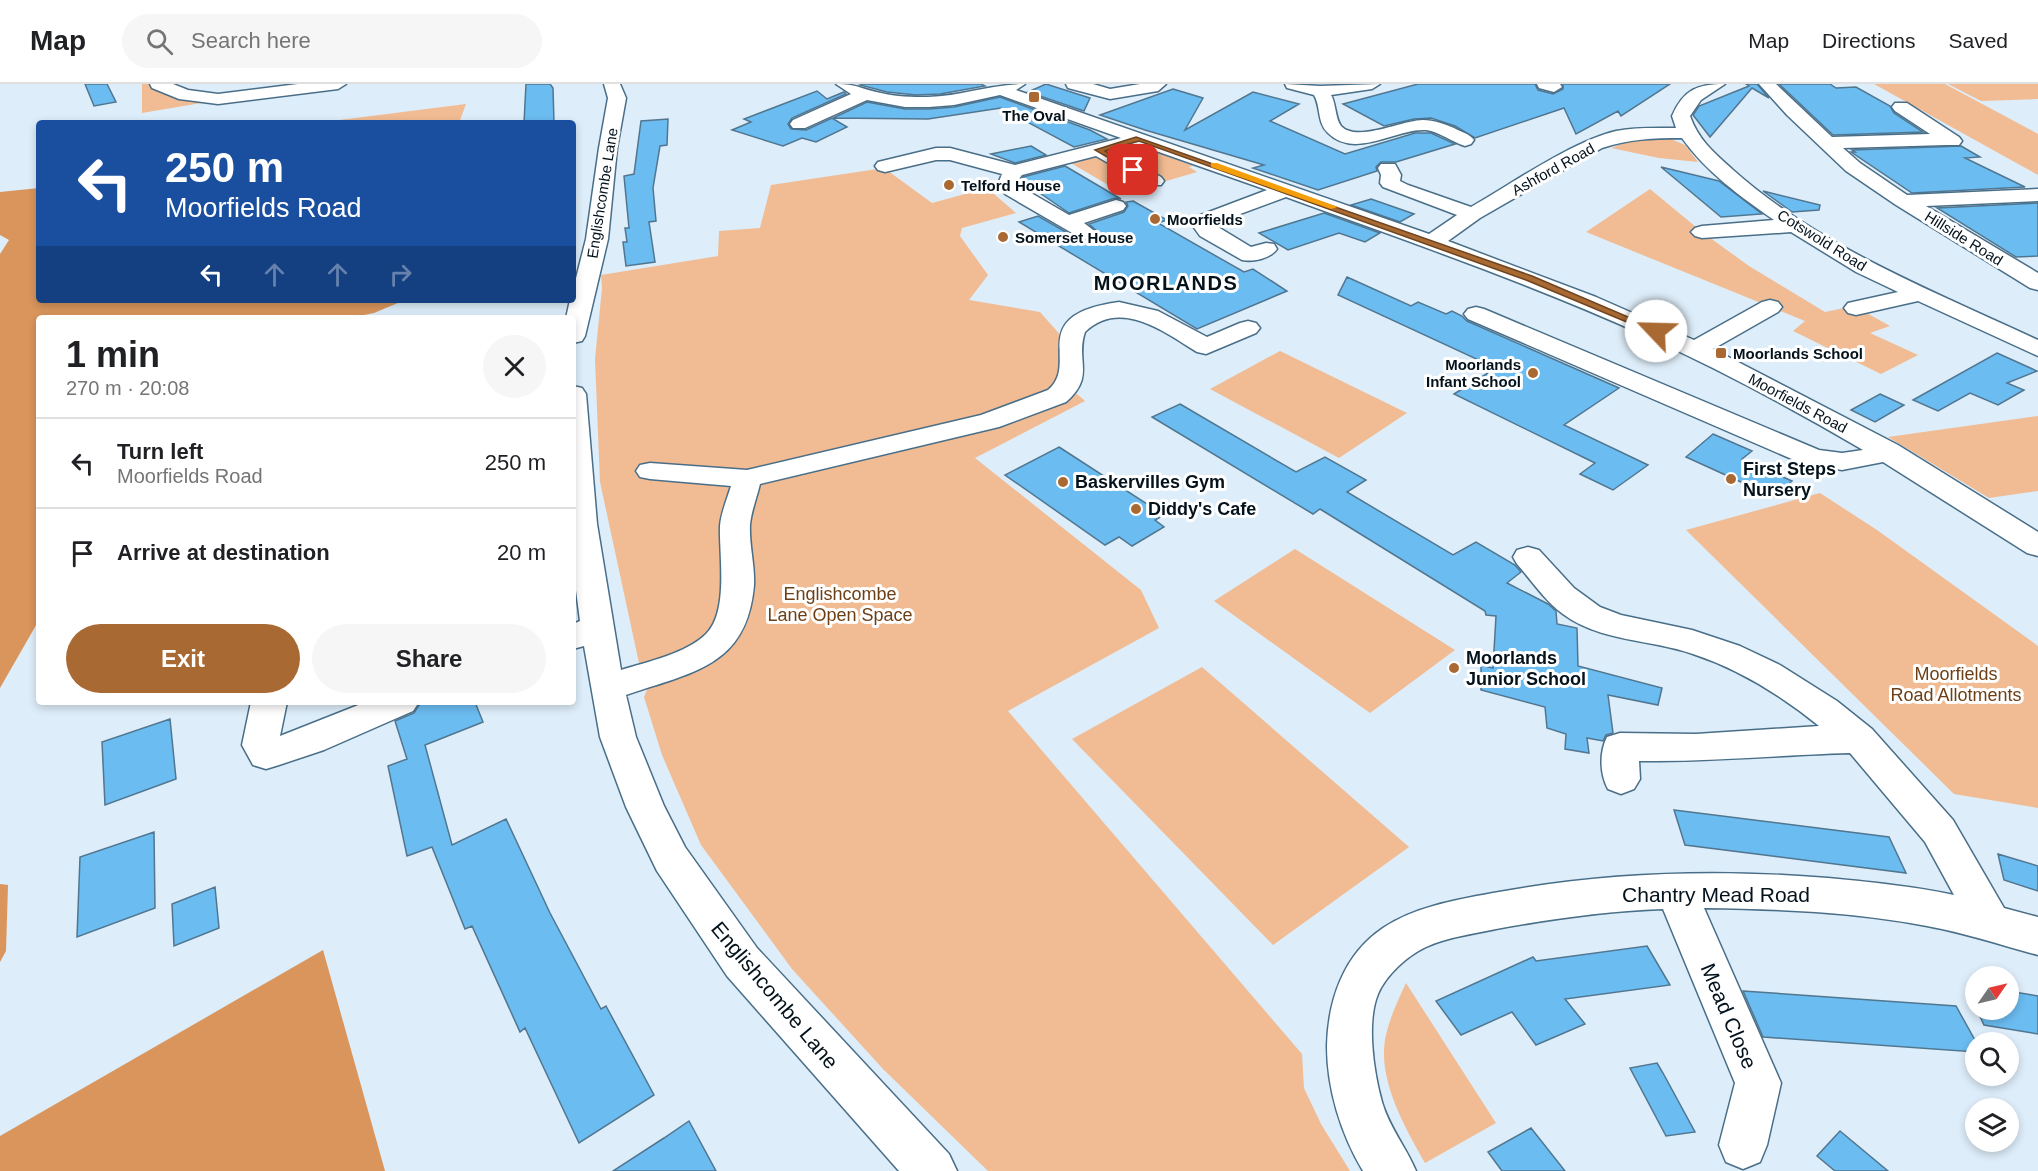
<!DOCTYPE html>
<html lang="en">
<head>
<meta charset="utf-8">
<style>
  :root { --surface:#fff; --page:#f6f6f6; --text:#202124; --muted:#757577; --line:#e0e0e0; --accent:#a96932 }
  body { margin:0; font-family:Arial,sans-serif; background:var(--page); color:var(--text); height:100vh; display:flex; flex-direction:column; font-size:22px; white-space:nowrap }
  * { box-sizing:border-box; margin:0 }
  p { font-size:20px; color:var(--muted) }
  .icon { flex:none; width:33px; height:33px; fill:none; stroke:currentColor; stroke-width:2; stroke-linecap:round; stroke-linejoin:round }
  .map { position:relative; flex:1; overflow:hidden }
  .sheet { position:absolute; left:36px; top:231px; width:540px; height:390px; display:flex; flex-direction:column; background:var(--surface); border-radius:6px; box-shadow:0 3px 9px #0003 }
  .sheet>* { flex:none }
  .hud { position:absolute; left:36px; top:36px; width:540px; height:183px; border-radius:6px; box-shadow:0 3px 9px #0003; background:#1a4fa0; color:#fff; overflow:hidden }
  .needle { width:39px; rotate:56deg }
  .controls { position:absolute; left:1965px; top:882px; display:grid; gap:12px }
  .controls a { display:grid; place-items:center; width:54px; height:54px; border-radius:50%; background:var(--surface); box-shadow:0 3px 9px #0003; font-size:30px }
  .pin { position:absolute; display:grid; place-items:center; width:51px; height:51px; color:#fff; margin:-26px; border-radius:12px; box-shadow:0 3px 9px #0006 }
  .me { position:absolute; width:66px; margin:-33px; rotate:294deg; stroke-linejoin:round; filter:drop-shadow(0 0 4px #0008) }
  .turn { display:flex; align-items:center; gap:21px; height:126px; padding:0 30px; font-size:27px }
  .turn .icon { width:78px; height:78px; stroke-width:2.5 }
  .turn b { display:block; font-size:42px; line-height:51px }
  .lanes { display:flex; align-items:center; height:57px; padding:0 30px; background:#0003; justify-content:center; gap:30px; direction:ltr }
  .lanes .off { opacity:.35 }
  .round { display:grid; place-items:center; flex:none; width:63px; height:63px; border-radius:32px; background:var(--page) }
  .head { display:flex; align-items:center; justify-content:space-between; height:102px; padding:0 30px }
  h1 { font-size:36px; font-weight:600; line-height:45px }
  .cta { display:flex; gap:12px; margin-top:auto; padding:12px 30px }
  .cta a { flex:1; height:69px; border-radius:36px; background:var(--accent); color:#fff; font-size:24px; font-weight:600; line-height:69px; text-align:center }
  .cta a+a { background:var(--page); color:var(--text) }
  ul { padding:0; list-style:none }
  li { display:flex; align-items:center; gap:18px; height:90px; padding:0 30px; border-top:2px solid var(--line) }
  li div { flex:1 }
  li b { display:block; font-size:22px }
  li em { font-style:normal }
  header { display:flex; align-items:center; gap:36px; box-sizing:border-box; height:84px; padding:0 30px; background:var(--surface); border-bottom:2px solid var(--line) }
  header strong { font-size:28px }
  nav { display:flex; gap:33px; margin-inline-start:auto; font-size:21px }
  .search { width:420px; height:54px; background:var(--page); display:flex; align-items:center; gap:15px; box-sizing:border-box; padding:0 21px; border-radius:33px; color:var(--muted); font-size:22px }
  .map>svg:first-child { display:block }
</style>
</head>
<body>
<header>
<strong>Map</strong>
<div class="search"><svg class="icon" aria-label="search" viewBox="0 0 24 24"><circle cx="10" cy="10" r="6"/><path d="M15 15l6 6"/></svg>Search here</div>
<nav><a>Map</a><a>Directions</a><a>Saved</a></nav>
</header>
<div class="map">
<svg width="2038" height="1087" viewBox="0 0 2038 1087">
  <rect width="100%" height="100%" fill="#ddedf9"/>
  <!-- green -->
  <path fill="#f1bc93" d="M142 0H151L213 17 142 29Z
    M1874 0H1945L2038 50V91Z
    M1948 0H2038V15L1981 17Z
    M466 20 459 39H316Z
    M1666 53 1685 61 1698 78 1659 74 1611 64 1630 57Z
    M1133 63H1145L1193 82 1189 83 1197 88 1163 98 1115 70Z
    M1090 72H1096L1135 93 1127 96 1139 104 1122 109 1069 78Z
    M884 84 932 119 987 104 1016 129 962 144 960 152 988 191 969 216 1040 228 1063 254 1059 302 1077 310 1085 317 975 374 1141 506 1159 544 1008 627 1302 970 1304 1004 1321 1040 1350 1087H988L883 985 792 885 701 761 662 671 644 613 654 590 639 579 600 398 595 275 602 204 601 191 718 172 719 147 760 144 771 101Z
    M1650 105 1702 148 1749 182 1825 228 1854 222 1890 242 1870 249 1918 271 1881 290 1793 247 1805 237 1586 148Z
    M1280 267 1407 329 1339 374 1210 305Z
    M2038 332V407L1989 414 1888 353Z
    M1820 409 1877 446 2038 562V724L1954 710 1686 446Z
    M1295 465 1455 566 1370 629 1214 517Z
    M1202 583 1409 763 1273 861 1072 655Z
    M1406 899 1496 1039 1425 1079C1405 1043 1376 994 1386 951 1390 933 1398 916 1406 899Z"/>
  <!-- forest -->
  <path fill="#d9955c" d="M39 104V216H405L374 229 349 234H39V536L0 604V170L9 156 0 151V108Z
    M0 800 8 801 6 867 0 878Z
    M323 866 385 1087H0V1052Z"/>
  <!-- building -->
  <path fill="#6bbcf1" stroke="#517690" stroke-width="1.5" d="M85 0H107L116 18 94 22Z
    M526 0H550L553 4 554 39H524Z
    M863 0H981L985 2 940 10 916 11 887 8 860 1Z
    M1046 0 1090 14 1084 27 1028 8Z
    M1418 0H1535L1538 6 1553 10 1563 5V0H1670L1621 32 1618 27 1576 50 1564 24 1475 54 1455 42 1431 34 1414 35 1384 42 1343 20Z
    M1746 0H1757L1769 14 1752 4 1710 53 1693 31 1699 22 1749 2Z
    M1779 0H1830L1836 4 1856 3 1890 22 1894 29 1923 48 1833 51Z
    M1173 5 1203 14 1185 46 1253 8 1299 20 1270 37 1345 70 1415 49H1431L1455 60 1396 78H1381L1376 83 1377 87 1318 106 1253 84 1264 81 1145 46 1100 31Z
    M817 7 827 15 844 8 846 10 792 34 788 40 791 45 806 46 832 34 847 43 816 58 802 54 783 62 732 46 751 38 744 35Z
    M1000 13 1090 46 1107 55 1074 63 1001 24 928 35 833 34 867 18 905 25H929L954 23Z
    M668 35 667 61 660 62 653 104 656 137 649 138 655 178 626 182 623 158H627L625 144H629L624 92 634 90 641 37Z
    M1031 62 1046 71 1015 79 991 70Z
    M1961 62 1980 73 1965 74 2025 103 1912 109 1851 68H1855L1852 66Z
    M1065 82 1121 115 1115 114 1069 129 1021 96 1023 93Z
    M1661 83 1719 97 1762 130 1721 133Z
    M1763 107 1820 121 1819 126 1792 128Z
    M1371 115 1414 130 1400 138 1351 121Z
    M1133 117 1167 136 1158 139 1244 188 1253 185 1287 207 1197 245 1019 138 1038 132 1078 155 1087 157 1095 155 1099 149 1089 140 1124 128 1128 122 1126 118Z
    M2038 119V172L2016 173 1937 124Z
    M1324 129 1380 149 1365 158 1339 149 1288 166 1259 149Z
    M1347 193 1411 222 1418 218 1446 230 1452 227 1462 232 1467 237 1619 304 1564 341 1648 381 1613 406 1580 390 1595 379 1454 310 1496 284 1338 211Z
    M1997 269 2037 287 2007 299 2024 306 1998 321 1970 309 1938 327 1913 316Z
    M1880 310 1904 321 1875 338 1851 326Z
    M1180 320 1296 388 1325 373 1366 396 1347 408 1453 471 1476 458 1515 481 1521 488 1507 499 1548 520 1556 527 1557 540 1577 544 1578 582 1662 604 1658 621 1608 611 1613 649 1606 651 1603 657 1587 654 1589 669 1565 665 1566 650 1547 644 1545 623 1481 606V581L1493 584 1496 532 1486 531 1485 527 1320 425 1313 430 1152 333Z
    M1713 350 1752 367 1742 375 1792 397 1774 413 1686 373Z
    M1059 363 1164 431 1155 436 1164 443 1132 462 1119 453 1105 461 1005 391Z
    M421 618H475L483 638 425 661 452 761 506 735 550 829 601 925 606 922 654 1011 579 1059 525 944 520 948 472 842 465 845 432 763 407 772 388 682 407 675 395 637 414 629Z
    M170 635 176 695 105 721 102 658Z
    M1674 726 1889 753 1906 789 1685 761Z
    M154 748 155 824 77 853 80 773Z
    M1998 770 2038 782V807L2004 796Z
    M215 803 219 844 174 862 172 820Z
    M1647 862 1670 901 1565 915 1585 940 1536 961 1512 928 1461 951 1436 917 1533 873 1536 877Z
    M1743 907 1956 922 1976 958V968L1763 953Z
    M2008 907 2038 912V950L1984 941 1977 926H2008Z
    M1657 979 1663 989 1695 1048 1666 1052 1630 984Z
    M689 1037 716 1087H613L664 1054Z
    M1531 1044 1565 1087H1502L1488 1068Z
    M1840 1047 1888 1087H1835L1817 1072Z"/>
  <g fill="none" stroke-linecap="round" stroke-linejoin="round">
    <!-- minor casing -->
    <g stroke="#496e88" stroke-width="3">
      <path id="minor" d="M150 0H173L188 6 218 10 298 0H346L338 5 218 20 179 15 152 4Z
        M604 0H620L626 14 617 64 608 155 585 252 582 257 573 259V234H566L570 216H573V206L586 155 599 64 608 14Z
        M836 0C857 0 861 5 881 9 896 13 912 13 928 13 961 12 992 0 1025 0L1016 6 1429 150 1457 131 1383 103 1380 99 1381 91 1378 84 1381 80H1395L1401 91 1400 97 1408 101 1471 123C1513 99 1571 58 1616 47 1635 43 1656 44 1676 44L1672 32C1684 5 1698 0 1725 0L1701 16 1690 32C1698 55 1713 68 1732 85 1819 163 1933 207 2038 256V272L1918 217 1856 231 1848 229 1844 224 1848 219 1898 208 1856 188 1791 148 1702 154 1695 152 1691 148 1695 144 1702 142 1774 136C1741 113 1706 88 1682 54 1653 54 1629 55 1602 64L1480 134 1448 157 1596 213 1694 256 1762 218 1770 216 1778 218 1782 223 1778 228 1713 265 1898 361 2038 448V472L2027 469 1883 378 1842 386 1801 379 1468 235 1464 230 1468 225 1476 223 1484 225 1819 366 1842 369 1863 366C1792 324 1720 286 1646 252 1529 199 1407 157 1286 113L1213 140 1251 163 1266 159 1274 160 1277 165C1270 175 1253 178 1242 176L1200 152 1190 138 1193 134 1267 106 1139 61 1114 67 1161 93 1164 97 1161 101H1147L1096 72 1022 91 1018 96 1019 102 1069 131 1116 116 1123 118 1126 122 1123 126 1084 139 1097 149 1093 153 1086 155 1079 153 1005 110 998 100 1002 90 950 76H936L885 88 878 86 875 82 878 78 936 64H950L1015 81 1121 54 1000 11 954 21 929 23H905L867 16 805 44H793L790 40 793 36 851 10Z
        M1066 0H1093L1110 5 1140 0H1166L1158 7 1110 15 1068 4Z
        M1285 0 1320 2 1380 0 1372 5 1331 11C1336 19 1335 34 1341 42 1357 59 1402 36 1423 36 1434 36 1444 40 1454 44 1461 48 1470 50 1474 56L1471 60 1465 62C1452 58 1440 48 1426 46 1396 44 1355 76 1328 49 1317 39 1321 23 1314 11L1287 4Z
        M1537 0H1560L1562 3 1554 8 1539 4Z
        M1759 0H1776L1832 53 1930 50 1895 27 1892 23 1895 19H1907L1959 53 1962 57 1959 61H1946L1843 64 1860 79 1907 111 2038 105V117L1926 122 2038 189V206L2030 204 1896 121 1846 87 1787 31Z
        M1119 218 1158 227 1207 253 1240 239 1248 237 1256 239 1260 244 1256 249 1206 270 1197 268C1164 248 1121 214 1085 248 1075 277 1096 292 1066 318L999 343 760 400C757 413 751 428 750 441 749 461 755 481 754 501 747 583 692 588 626 611L636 653 664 722 685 763 757 864 949 1070 957 1087H899L727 892 657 787 626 723 600 653 584 562 573 565V540L580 537 573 483V302L582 304 586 310 597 440 621 586C647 578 687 569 706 550 729 527 719 472 720 442 721 429 727 415 731 402L650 395 640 393 636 387 640 381 650 379 747 386 981 331 1048 306C1081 279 1023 231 1119 218Z
        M1528 463 1539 466 1574 504 1600 523 1621 531 1692 546 1740 562 1780 581 1837 617 1872 645 1953 736 2004 824 2038 833V871C2001 861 1965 849 1927 842 1854 828 1778 825 1704 824L1781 999 1767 1061 1760 1078 1743 1085 1726 1078 1719 1061 1735 999 1663 825C1606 827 1551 835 1496 845 1473 850 1447 853 1426 863 1407 872 1386 891 1378 910 1366 939 1374 989 1382 1018 1389 1043 1406 1063 1416 1087H1363C1341 1050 1327 1005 1327 962 1328 917 1343 871 1383 844 1416 822 1460 815 1499 808 1608 788 1717 785 1828 794 1870 798 1912 802 1954 811L1925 758 1850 669C1779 671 1709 678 1639 677L1640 695 1634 705 1621 710 1608 705C1600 690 1599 669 1607 653L1620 649 1696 650 1819 642C1782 612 1739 585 1693 570 1650 555 1601 558 1563 530 1545 517 1532 497 1517 480L1513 473 1517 466Z
        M251 618H287L280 652 366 618H419L413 627 324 666 279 681 266 685 253 681 242 661Z"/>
    </g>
    <!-- minor -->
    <use href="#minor" fill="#fff" fill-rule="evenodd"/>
  </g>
  <!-- route -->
  <path fill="#a96932" stroke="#6e4420" stroke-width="1.5" d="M1136 53 1532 192 1661 247 1653 249 1526 196 1139 57 1105 67 1136 84V87L1133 88 1095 66Z"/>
  <!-- slow -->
  <path fill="#f59e0b" d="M1211 79H1217L1338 123 1331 125 1211 83Z"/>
  <!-- markers -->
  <g fill="#a96932" stroke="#fff" stroke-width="2">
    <rect x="1028" y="7" width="12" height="12" rx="3"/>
    <circle cx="949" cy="101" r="6"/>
    <circle cx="1155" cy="135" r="6"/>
    <circle cx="1003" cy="153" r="6"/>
    <rect x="1715" y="263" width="12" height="12" rx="3"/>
    <circle cx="1533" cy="289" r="6"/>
    <circle cx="1731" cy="395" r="6"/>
    <circle cx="1063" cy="398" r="6"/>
    <circle cx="1136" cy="425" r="6"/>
    <circle cx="1454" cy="584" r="6"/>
  </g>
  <g text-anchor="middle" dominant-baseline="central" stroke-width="6" stroke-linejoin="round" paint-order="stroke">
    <!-- far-poi labels -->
    <g font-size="15" font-weight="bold" fill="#04121c" stroke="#fff" text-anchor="start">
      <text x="1034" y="31" text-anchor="middle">The Oval</text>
      <text x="961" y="101">Telford House</text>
      <text x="1167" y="135">Moorfields</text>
      <text x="1015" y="153">Somerset House</text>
      <text x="1733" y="269">Moorlands School</text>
      <text x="1521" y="280" text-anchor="end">Moorlands<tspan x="1521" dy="17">Infant School</tspan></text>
    </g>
    <!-- far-street labels -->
    <g font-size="15" fill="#04121c" stroke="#fff">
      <text transform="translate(1553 85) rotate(-29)">Ashford Road</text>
      <text transform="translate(602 109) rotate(-81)">Englishcombe Lane</text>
      <text transform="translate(1964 154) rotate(32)">Hillside Road</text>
      <text transform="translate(1822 156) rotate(32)">Cotswold Road</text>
      <text transform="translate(1798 319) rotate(28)">Moorfields Road</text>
    </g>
    <!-- poi labels -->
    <g font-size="18" font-weight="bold" fill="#04121c" stroke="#fff" text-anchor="start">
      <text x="1743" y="385">First Steps<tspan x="1743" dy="21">Nursery</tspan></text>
      <text x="1075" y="398">Baskervilles Gym</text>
      <text x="1148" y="425">Diddy's Cafe</text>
      <text x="1466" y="574">Moorlands<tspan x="1466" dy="21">Junior School</tspan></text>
    </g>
    <!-- park labels -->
    <g font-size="18" fill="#6d3f15" stroke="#fff">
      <text x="840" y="510">Englishcombe<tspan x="840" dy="21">Lane Open Space</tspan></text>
      <text x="1956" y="590">Moorfields<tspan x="1956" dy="21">Road Allotments</tspan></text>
    </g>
    <!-- far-district labels -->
    <g font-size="20" font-weight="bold" letter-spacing="1.5" fill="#04121c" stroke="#fff">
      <text x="1166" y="199">MOORLANDS</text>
    </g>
    <!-- near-street labels -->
    <g font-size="21" fill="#04121c" stroke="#fff">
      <text x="1716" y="810">Chantry Mead Road</text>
      <text transform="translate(775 911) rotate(50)">Englishcombe Lane</text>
      <text transform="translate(1729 932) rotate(67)">Mead Close</text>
    </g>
  </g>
</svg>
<div class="controls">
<a><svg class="needle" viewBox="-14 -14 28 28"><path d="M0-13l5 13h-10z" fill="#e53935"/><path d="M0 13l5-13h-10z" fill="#757577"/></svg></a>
<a><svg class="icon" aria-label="search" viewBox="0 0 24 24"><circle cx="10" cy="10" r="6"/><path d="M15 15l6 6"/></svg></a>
<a><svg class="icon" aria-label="layers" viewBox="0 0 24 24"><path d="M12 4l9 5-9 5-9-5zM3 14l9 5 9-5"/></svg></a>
</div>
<div class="pin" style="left:1133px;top:86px;background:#d93025"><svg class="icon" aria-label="arrive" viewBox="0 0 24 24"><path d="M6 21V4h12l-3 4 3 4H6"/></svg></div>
<svg class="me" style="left:1656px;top:247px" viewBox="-20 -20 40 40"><circle r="19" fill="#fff"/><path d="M0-13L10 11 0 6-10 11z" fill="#a96932"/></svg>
<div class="hud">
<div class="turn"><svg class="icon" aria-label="left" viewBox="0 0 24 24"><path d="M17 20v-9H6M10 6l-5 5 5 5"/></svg><div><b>250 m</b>Moorfields Road</div></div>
<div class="lanes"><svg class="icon" aria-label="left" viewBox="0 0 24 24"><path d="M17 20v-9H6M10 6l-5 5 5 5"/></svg><svg class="icon off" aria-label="ahead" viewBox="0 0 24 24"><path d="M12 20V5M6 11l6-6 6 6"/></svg><svg class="icon off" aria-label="ahead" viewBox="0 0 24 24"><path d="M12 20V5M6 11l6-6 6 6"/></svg><svg class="icon off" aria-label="right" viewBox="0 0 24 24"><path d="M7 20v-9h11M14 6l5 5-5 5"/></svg></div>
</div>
<section class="sheet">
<div class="head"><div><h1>1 min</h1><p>270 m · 20:08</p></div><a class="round"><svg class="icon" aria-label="close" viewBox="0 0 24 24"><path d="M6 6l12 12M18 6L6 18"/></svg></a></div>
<ul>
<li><svg class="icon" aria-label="left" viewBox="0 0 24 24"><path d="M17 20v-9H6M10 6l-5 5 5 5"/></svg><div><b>Turn left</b><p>Moorfields Road</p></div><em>250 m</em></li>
<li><svg class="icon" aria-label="arrive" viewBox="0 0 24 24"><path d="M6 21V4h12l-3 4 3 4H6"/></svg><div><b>Arrive at destination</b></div><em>20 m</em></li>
</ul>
<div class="cta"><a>Exit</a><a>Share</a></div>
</section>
</div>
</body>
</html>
